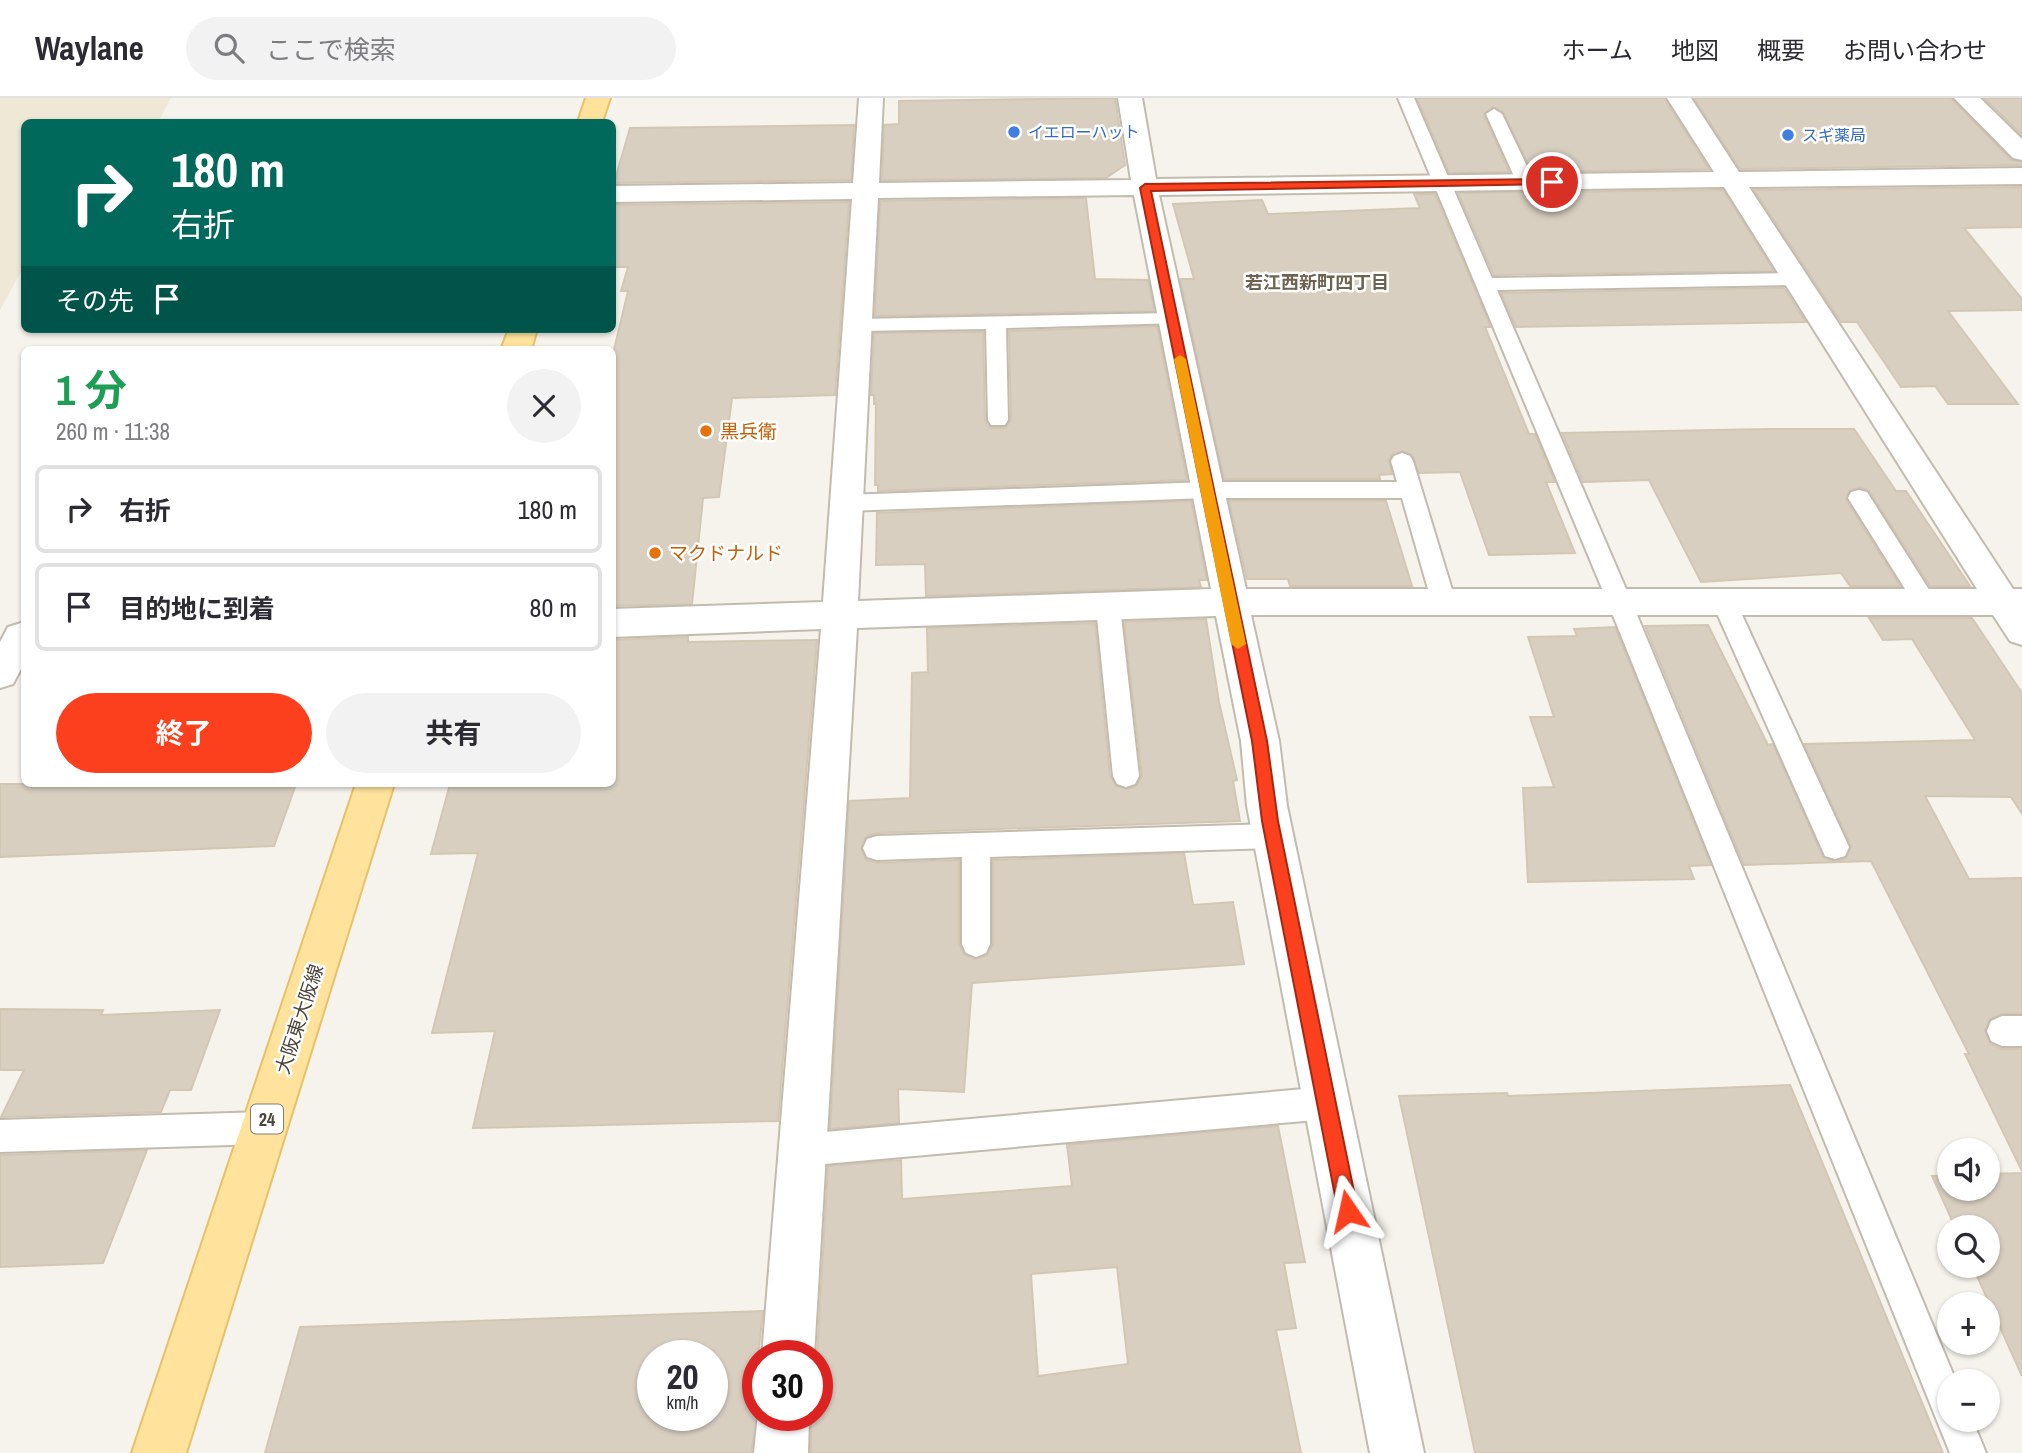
<!DOCTYPE html>
<html lang="ja">
<head>
<meta charset="utf-8">
<style>
  :root { --surface:#fff; --page:#f2f2f3; --text:#2b2b33; --muted:#7c7c81; --line:#e1e1e2; --accent:#fc3f1d }
  body { margin:0; font-family:"Archivo Narrow","Noto Sans JP",sans-serif; background:var(--page); color:var(--text); height:100vh; display:flex; flex-direction:column; font-size:26px; white-space:nowrap }
  * { box-sizing:border-box; margin:0 }
  p { font-size:23px; color:var(--muted) }
  .icon { flex:none; width:38px; height:38px; fill:none; stroke:currentColor; stroke-width:2; stroke-linecap:round; stroke-linejoin:round }
  .map { position:relative; flex:1; overflow:hidden }
  .panel { position:absolute; left:21px; top:248px; width:595px; height:441px; display:flex; flex-direction:column; background:var(--surface); border-radius:10px; box-shadow:0 2px 5px #0004 }
  .panel>* { flex:none }
  .top-card { position:absolute; left:21px; top:21px; width:595px; height:214px; border-radius:10px; box-shadow:0 2px 5px #0004; background:#00695c; color:#fff; overflow:hidden }
  .controls { position:absolute; left:1937px; top:1040px; display:grid; gap:14px }
  .controls a { display:grid; place-items:center; width:63px; height:63px; border-radius:50%; background:var(--surface); box-shadow:0 2px 5px #0004; font-size:35px }
  .speed { position:absolute; left:637px; top:1242px; display:flex; gap:14px; font-size:35px; font-weight:700; text-align:center }
  .speed>* { display:grid; place-content:center; width:91px; height:91px; border-radius:50%; background:var(--surface); box-shadow:0 2px 5px #0004; line-height:1 }
  .speed small { font-size:18px; font-weight:400 }
  .speed .limit { border:10px solid #d22; background:#fff; color:#111 }
  .pin { position:absolute; display:grid; place-items:center; width:60px; height:60px; color:#fff; margin:-30px; border:4px solid #fff; border-radius:50%; box-shadow:0 2px 7px #0007 }
  .me { position:absolute; width:77px; margin:-38px; rotate:349deg; stroke-linejoin:round; filter:drop-shadow(0 0 5px #0008) }
  .turn { display:flex; align-items:center; gap:24px; height:147px; padding:0 35px; font-size:32px }
  .turn .icon { width:91px; height:91px; stroke-width:2.5 }
  .turn b { display:block; font-size:49px; line-height:60px }
  .then { display:flex; align-items:center; height:66px; padding:0 35px; background:#0003; gap:14px; font-size:26px }
  .round { display:grid; place-items:center; flex:none; width:74px; height:74px; border-radius:37px; background:var(--page) }
  .head { display:flex; align-items:center; justify-content:space-between; height:119px; padding:0 35px }
  h1 { font-size:42px; font-weight:700; line-height:52px; color:#1e9e55 }
  .button { display:flex; gap:14px; margin-top:auto; padding:14px 35px }
  .button a { flex:1; height:80px; border-radius:42px; background:var(--accent); color:#fff; font-size:28px; font-weight:700; line-height:80px; text-align:center }
  .button a+a { background:var(--page); color:var(--text) }
  ul { padding:0; list-style:none }
  li { display:flex; align-items:center; gap:21px; height:88px; margin:0 14px 10px; padding:0 21px; border:4px solid var(--line); border-radius:10px }
  li div { flex:1 }
  li b { display:block; font-size:26px }
  li em { font-style:normal }
  header { display:flex; align-items:center; gap:42px; box-sizing:border-box; height:98px; padding:0 35px; background:var(--surface); border-bottom:2px solid var(--line) }
  header strong { font-size:33px }
  nav { display:flex; gap:38px; margin-inline-start:auto; font-size:24px }
  .search { width:490px; height:63px; background:var(--page); display:flex; align-items:center; gap:18px; box-sizing:border-box; padding:0 24px; border-radius:38px; color:var(--muted); font-size:26px }
  .map>svg:first-child { display:block }
</style>
</head>
<body>
<header>
<strong>Waylane</strong>
<div class="search"><svg class="icon" aria-label="search" viewBox="0 0 24 24"><circle cx="10" cy="10" r="6"/><path d="M15 15l6 6"/></svg>ここで検索</div>
<nav><a>ホーム</a><a>地図</a><a>概要</a><a>お問い合わせ</a></nav>
</header>
<div class="map">
<svg width="2022" height="1355" viewBox="0 0 2022 1355">
  <rect width="100%" height="100%" fill="#f6f3ec"/>
  <!-- education -->
  <path fill="#efe8d6" d="M0 0H171L158 24H24V168L0 212Z"/>
  <!-- building -->
  <path fill="#d8cfc1" stroke="#d3c7b4" stroke-width="2" fill-rule="evenodd" d="M1115 0 1125 67 1106 80 882 82 884 27 899 26V3Z
    M1417 0H1664L1709 71 1532 74 1504 15 1493 9 1484 17 1509 74 1449 75Z
    M1694 0H1951L2011 62 2022 64V67L1740 71Z
    M1984 0H2022V37Z
    M854 27 851 82 614 85 630 30Z
    M2022 89V129L1964 130 2022 201V212L1948 213 2018 306H1948L1935 288 1901 289 1857 224H1841L1754 92Z
    M1723 92 1774 173 1494 177 1458 95Z
    M1414 96H1435L1491 229H1485L1529 336H1535L1555 384H1546L1575 455 1489 457 1460 374 1419 375 1412 357 1403 353 1393 356 1389 362 1392 376 1379 377 1380 381H1224L1180 181H1194L1173 106 1262 102 1268 116 1420 110Z
    M1086 100 1095 181 1148 182 1154 213 875 218 880 103Z
    M849 104 835 297 732 300 719 399 703 400 692 506 612 508V260L628 193H621L628 169H612V107Z
    M1784 190 1806 224 1516 229 1501 195Z
    M1157 228 1187 382 878 393V387H875L876 305 874 306V297H871L874 235 983 234 985 322 991 330H1005L1011 322 1009 233Z
    M1767 331H1854L1896 393H1906L1970 488H1930L1869 393 1860 389 1849 393 1846 401 1900 488H1850L1841 475 1701 484 1649 382 1583 384 1562 335Z
    M1191 403 1207 482H1199L1201 489 926 498 925 466 876 467 877 415Z
    M1229 403H1386L1412 488H1290L1288 481H1247Z
    M1869 520H1972L2022 595V716L2011 699 1925 698 1969 781 2022 780V915L2001 916 1990 921 1985 932 1990 945 2002 951H2022V1073L1965 956H1969L1871 763 1744 767 1645 528 1708 527 1768 647 1773 646 1823 759 1836 764 1847 759 1851 748 1804 646 1975 642 1912 541 1883 542Z
    M1206 521 1219 604 1237 682 1233 683 1240 723 877 735 865 740 861 751 866 762 877 765 959 762V846L964 856 975 861 987 857 993 846V762L1184 755 1193 807 1233 804 1244 866 972 885 964 994 898 991 899 1025 830 1031 849 703 910 700 912 575 928 574 927 530 1095 525 1110 678 1116 688 1127 691 1137 687 1142 678 1124 524Z
    M1615 529 1711 767 1689 768 1694 781 1528 784 1523 690 1554 689 1530 619H1554L1528 539 1577 538 1574 531Z
    M688 539V544L817 542 778 1023 473 1030 495 933 432 935 478 755 431 756 450 686H612V542Z
    M0 686H296L274 748 0 759Z
    M0 911 103 912 101 917 220 912 191 992H170L161 1014 1 1019 24 972H0Z
    M1790 987 1943 1355H1475L1399 998 1507 995 1508 998Z
    M1278 1028 1305 1164 1284 1165 1296 1230 1276 1232 1301 1355H811V1318H817V1258L828 1068 901 1062 902 1101 1072 1088 1067 1047ZM1117 1169 1128 1266 1038 1278 1031 1176Z
    M147 1052 103 1165 0 1169V1057Z
    M2022 1075V1278L1972 1167H1988V1129H1955L1932 1078H1950V1090H1988V1076Z
    M763 1213 758 1258V1314L751 1355H265L300 1229ZM653 1258H712V1318H653Z"/>
  <g fill="none" stroke-linecap="round" stroke-linejoin="round">
    <!-- service casing -->
    <g stroke="#c2bbae" stroke-width="4">
      <path id="service" d="M1398 0H1414L1492 180 1794 175 1803 181 1794 187 1497 192 1632 505 1956 1283H1950V1321H1972L1986 1355H1950L1608 505Z
        M1494 11 1502 16 1535 85 1532 89H1520L1517 85 1486 16Z
        M1172 215 1179 217 1182 221 1179 225 1006 230 1008 322 1005 327H991L988 322 986 231 857 233 850 231 847 227 850 223 857 221Z
        M1402 355 1410 358 1413 363 1456 505 1452 511 1444 514 1436 511 1432 505 1402 400H1207L846 413 838 411 835 405 838 399 846 397 1207 384H1397L1391 363 1394 358Z
        M1859 392 1867 394 1933 498 1937 504 1933 510 1925 513 1917 510 1848 400 1851 394Z
        M1724 495 1732 498 1736 504 1849 749 1845 758 1835 761 1825 758 1821 749 1712 504 1716 498Z
        M1108 500 1116 503 1120 509 1139 678 1135 686 1126 689 1117 686 1113 678 1096 509 1100 503Z
        M1273 726 1283 730 1287 738 1283 746 1273 750 990 759V846L986 855 976 859 966 855 962 846V759L877 762 867 759 863 750 867 741 877 738Z
        M2002 918H2022V948H2002L1991 943 1987 933 1991 923Z
        M1327 989 1338 994 1343 1005 1338 1016 1327 1021 802 1068 791 1063 786 1052 791 1041 802 1036Z
        M264 1014 275 1019 280 1030 275 1041 264 1046 0 1054V1022Z"/>
    </g>
    <!-- minor casing -->
    <g stroke="#c2bbae" stroke-width="4">
      <path id="minor" d="M859 0H883L879 85 1131 82 1118 0H1142L1156 81 1714 74 1667 0H1691L1739 74 2022 70V86L1749 89 2013 491H2022V547L2010 543 1993 517H1251L1279 643 1287 708 1424 1355H1370L1247 708 1241 643 1216 518 857 530 814 1258H762L821 531 612 539V511L823 504 852 101 612 104V88L853 85ZM1724 89 1977 491H1246L1159 97ZM1134 97 1211 491 858 503 878 100Z
        M1954 0H1980L2022 41V62L2013 60Z
        M21 525 24 526V565L13 586 0 590V544L8 529Z
        M758 1316V1318H809L808 1355H754Z"/>
    </g>
    <!-- primary casing -->
    <g stroke="#e6c16a" stroke-width="4">
      <path id="primary" d="M586 0H610L602 24H578Z
        M509 231H537L531 252H501Z
        M356 686H394L186 1355H132Z"/>
    </g>
    <!-- service -->
    <use href="#service" fill="#fff" fill-rule="evenodd"/>
    <!-- minor -->
    <use href="#minor" fill="#fff" fill-rule="evenodd"/>
    <!-- primary -->
    <use href="#primary" fill="#ffe39c" fill-rule="evenodd"/>
  </g>
  <!-- route -->
  <path fill="#fc3f1d" stroke="#a42913" stroke-width="2" d="M1552 81 1557 84 1555 86 1151 93 1267 643 1278 723 1358 1113 1355 1120 1348 1123 1341 1120 1338 1113 1262 723 1252 643 1140 90 1145 86Z"/>
  <!-- slow -->
  <path fill="#f59e0b" d="M1180 257 1186 261 1246 546 1238 551 1231 546 1174 261Z"/>
  <!-- markers -->
  <g fill="#3f7fe0" stroke="#fff" stroke-width="2.5">
    <circle cx="1014" cy="34" r="7"/>
    <circle cx="1788" cy="37" r="7"/>
  </g>
  <g fill="#e8710a" stroke="#fff" stroke-width="2.5">
    <circle cx="706" cy="333" r="7"/>
    <circle cx="655" cy="455" r="7"/>
  </g>
  <g text-anchor="middle" dominant-baseline="central" stroke-width="5" stroke-linejoin="round" paint-order="stroke">
    <!-- far-shop labels -->
    <g font-size="16" fill="#366cbe" stroke="#fff" text-anchor="start">
      <text x="1028" y="34">イエローハット</text>
      <text x="1802" y="37">スギ薬局</text>
    </g>
    <!-- far-neighbourhood labels -->
    <g font-size="18" font-weight="bold" fill="#6e6250" stroke="#fff">
      <text x="1317" y="184">若江西新町四丁目</text>
    </g>
    <!-- shield labels -->
    <rect fill="#fff" stroke="#817c74" stroke-width="2" x="251" y="1006.5" width="32" height="29" rx="5"/>
    <g font-size="18" font-weight="bold" fill="#4b4439">
      <text x="267" y="1021">24</text>
    </g>
    <!-- food labels -->
    <g font-size="19" fill="#c56008" stroke="#fff" text-anchor="start">
      <text x="720" y="333">黒兵衛</text>
      <text x="669" y="455">マクドナルド</text>
    </g>
    <!-- street labels -->
    <g font-size="19" fill="#4b4439" stroke="#fff">
      <text transform="translate(299 921) rotate(-72)">大阪東大阪線</text>
    </g>
  </g>
</svg>
<div class="controls">
<a><svg class="icon" aria-label="sound" viewBox="0 0 24 24"><path d="M4 9h4l5-4v14l-5-4H4zM17 9q2 3 0 6"/></svg></a>
<a><svg class="icon" aria-label="search" viewBox="0 0 24 24"><circle cx="10" cy="10" r="6"/><path d="M15 15l6 6"/></svg></a>
<a>+</a>
<a>−</a>
</div>
<div class="speed"><div>20<small>km/h</small></div><div class="limit">30</div></div>
<div class="pin" style="left:1552px;top:84px;background:#d93025"><svg class="icon" aria-label="arrive" viewBox="0 0 24 24"><path d="M6 21V4h12l-3 4 3 4H6"/></svg></div>
<svg class="me" style="left:1348px;top:1113px" viewBox="-20 -20 40 40"><path d="M0-17L14 15 0 8-14 15z" fill="#fc3f1d" stroke="#fff" stroke-width="4"/></svg>
<div class="top-card">
<div class="turn"><svg class="icon" aria-label="right" viewBox="0 0 24 24"><path d="M7 20v-9h11M14 6l5 5-5 5"/></svg><div><b>180 m</b>右折</div></div>
<div class="then">その先<svg class="icon" aria-label="arrive" viewBox="0 0 24 24"><path d="M6 21V4h12l-3 4 3 4H6"/></svg></div>
</div>
<section class="panel">
<div class="head"><div><h1>1 分</h1><p>260 m · 11:38</p></div><a class="round"><svg class="icon" aria-label="close" viewBox="0 0 24 24"><path d="M6 6l12 12M18 6L6 18"/></svg></a></div>
<ul>
<li><svg class="icon" aria-label="right" viewBox="0 0 24 24"><path d="M7 20v-9h11M14 6l5 5-5 5"/></svg><div><b>右折</b></div><em>180 m</em></li>
<li><svg class="icon" aria-label="arrive" viewBox="0 0 24 24"><path d="M6 21V4h12l-3 4 3 4H6"/></svg><div><b>目的地に到着</b></div><em>80 m</em></li>
</ul>
<div class="button"><a>終了</a><a>共有</a></div>
</section>
</div>
</body>
</html>
